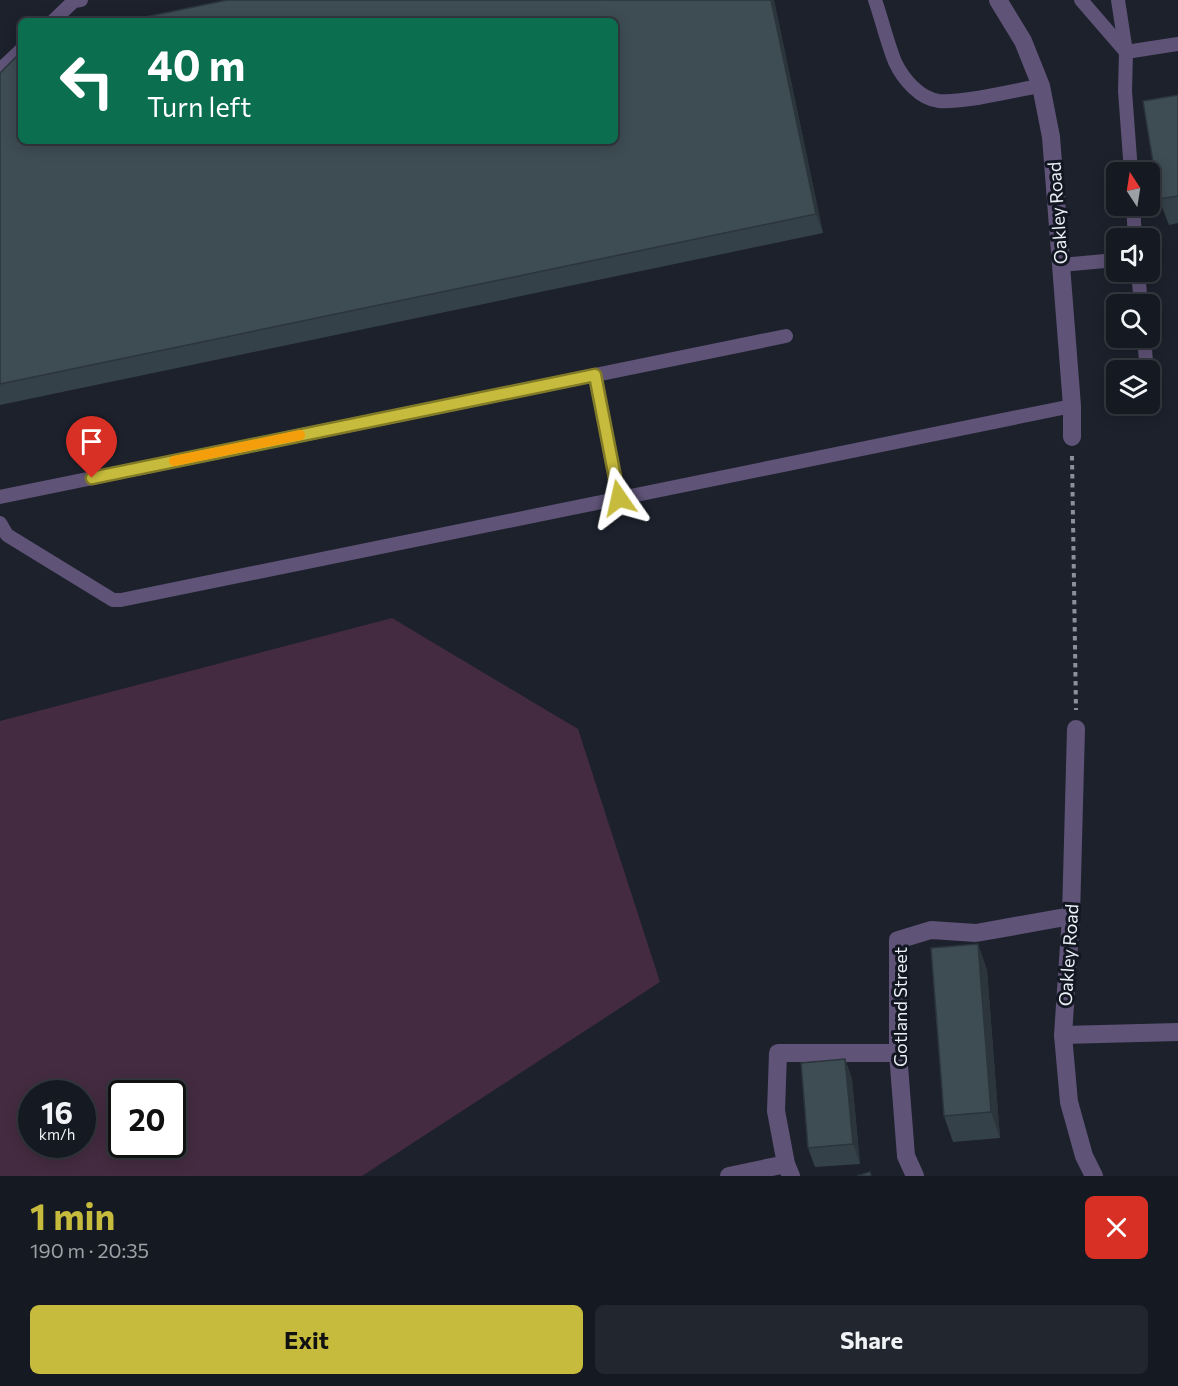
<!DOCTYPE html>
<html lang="en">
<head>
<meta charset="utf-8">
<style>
  :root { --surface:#151921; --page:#22262e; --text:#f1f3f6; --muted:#9da0a5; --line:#34383f; --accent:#c6bb3c }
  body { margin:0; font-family:Commissioner,sans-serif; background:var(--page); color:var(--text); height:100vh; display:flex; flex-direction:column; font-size:22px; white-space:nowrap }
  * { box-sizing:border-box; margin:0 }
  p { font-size:20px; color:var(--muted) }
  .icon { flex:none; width:33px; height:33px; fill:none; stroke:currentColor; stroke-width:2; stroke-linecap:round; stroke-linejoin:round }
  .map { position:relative; height:1176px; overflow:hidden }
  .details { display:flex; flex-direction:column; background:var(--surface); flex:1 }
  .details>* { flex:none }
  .top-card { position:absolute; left:18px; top:18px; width:600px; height:126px; border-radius:9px; box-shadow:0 3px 15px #0003,0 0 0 2px var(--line); background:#0b6e4f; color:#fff; overflow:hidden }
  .needle { width:39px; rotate:348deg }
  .controls { position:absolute; left:1106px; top:162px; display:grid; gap:12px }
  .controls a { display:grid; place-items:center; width:54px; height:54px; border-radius:9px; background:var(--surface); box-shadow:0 3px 15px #0003,0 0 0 2px var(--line); font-size:30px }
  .speed { position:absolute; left:18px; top:1080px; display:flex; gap:12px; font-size:30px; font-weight:700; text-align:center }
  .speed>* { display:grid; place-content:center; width:78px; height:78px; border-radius:50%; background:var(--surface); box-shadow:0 3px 15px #0003,0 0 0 2px var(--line); line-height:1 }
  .speed small { font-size:15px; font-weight:400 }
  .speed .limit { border:3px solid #111; border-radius:9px; background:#fff; color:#111 }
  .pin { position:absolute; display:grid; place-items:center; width:51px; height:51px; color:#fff; margin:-62px -26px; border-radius:50% 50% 50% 0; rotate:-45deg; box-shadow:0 0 6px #0007 }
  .pin .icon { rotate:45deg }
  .me { position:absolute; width:66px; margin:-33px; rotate:349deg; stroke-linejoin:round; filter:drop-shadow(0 0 4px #0008) }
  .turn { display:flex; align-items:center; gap:21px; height:126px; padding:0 30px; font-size:27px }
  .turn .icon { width:78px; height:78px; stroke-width:2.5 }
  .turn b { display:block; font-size:42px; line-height:51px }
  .round { display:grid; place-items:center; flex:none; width:63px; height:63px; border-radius:9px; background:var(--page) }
  .headline { display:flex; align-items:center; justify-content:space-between; height:102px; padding:0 30px }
  h1 { font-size:36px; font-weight:700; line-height:45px; color:var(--accent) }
  .cta { display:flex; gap:12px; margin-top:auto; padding:12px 30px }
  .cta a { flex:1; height:69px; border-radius:9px; background:var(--accent); color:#111; font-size:24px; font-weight:700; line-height:69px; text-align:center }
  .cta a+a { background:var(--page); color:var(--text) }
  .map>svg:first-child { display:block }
</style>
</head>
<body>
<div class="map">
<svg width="1178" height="1176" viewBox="0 0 1178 1176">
  <rect width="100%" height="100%" fill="#1c212c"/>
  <!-- green -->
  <path fill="#442b41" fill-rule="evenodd" d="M392 618 578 729 660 982 362 1176H0V721ZM32 1094H82V1144H32ZM122 1094H172V1144H122Z"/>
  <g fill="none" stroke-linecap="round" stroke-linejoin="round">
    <!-- path -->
    <path stroke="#8c9099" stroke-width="4" stroke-dasharray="4.5 4.5" stroke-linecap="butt" d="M1072 456 1076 710"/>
    <!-- lane -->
    <path stroke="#5f5377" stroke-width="14" d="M875 0C882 20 887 42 895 62 903 79 920 99 939 101 966 103 1013 90 1041 86
      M1081 0 1126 52
      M1118 0 1126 52 1125 91 1131 172
      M53 21 74 1 81 0
      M1126 52 1178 44
      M0 70 21 50
      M1133 206 1135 238
      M1061 265 1116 260
      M1138 272 1141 304
      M1144 338 1146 361
      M595 375 619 498
      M0 497 786 336
      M0 523 7 535 113 600H121L1072 406"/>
    <!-- street -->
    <path stroke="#5f5377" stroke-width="18" d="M998 0 1023 41 1041 86 1051 137 1072 406V437
      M1076 729 1071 916 1063 1035 1069 1102 1084 1156 1094 1176
      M1063 1035 1178 1032
      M729 1176 786 1164
      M791 1176 786 1164 776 1111 778 1053H898
      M915 1176 906 1156 898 1053V940L931 930 976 933 1071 916"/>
  </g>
  <!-- wall -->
  <path fill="#354148" d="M227 0H774L823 233 0 405V73Z
    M1178 95V223L1169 225 1159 199Z
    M978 944 987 970 1000 1138 953 1142 944 1116Z
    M845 1059 852 1079 860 1164 815 1167 808 1148Z"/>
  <!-- shaded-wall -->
  <path fill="#2b353b" d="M771 0H774L823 233 816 214Z
    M978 944 987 970 1000 1138 991 1112Z
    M845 1059 852 1079 860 1164 853 1144Z"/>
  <!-- building -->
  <path fill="#3e4c54" stroke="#2b353b" stroke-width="1.5" d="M227 0H771L816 214 0 384V73L21 52V141H615V21H126Z
    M1178 95V196L1159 199 1143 101Z
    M978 944 991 1112 944 1116 931 948Z
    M845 1059 853 1144 808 1148 801 1063Z
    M870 1172 871 1176H857Z"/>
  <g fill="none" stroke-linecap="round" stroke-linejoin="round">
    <!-- route casing -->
    <g stroke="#817a27" stroke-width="15">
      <path id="route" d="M92 478 595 375 619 498"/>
    </g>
    <!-- route -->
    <use href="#route" stroke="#c6bb3c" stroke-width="10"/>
    <!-- slow -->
    <path stroke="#f59e0b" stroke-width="10" d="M174 461 300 435"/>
  </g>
  <g text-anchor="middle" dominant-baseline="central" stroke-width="6" stroke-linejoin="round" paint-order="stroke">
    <!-- street labels -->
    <g font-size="18" fill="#ebeff6" stroke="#131722">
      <text transform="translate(1057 213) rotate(-94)">Oakley Road</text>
      <text transform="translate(1068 955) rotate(-86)">Oakley Road</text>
      <text transform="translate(900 1007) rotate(-90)">Gotland Street</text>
    </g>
  </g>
</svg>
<div class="controls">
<a><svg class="needle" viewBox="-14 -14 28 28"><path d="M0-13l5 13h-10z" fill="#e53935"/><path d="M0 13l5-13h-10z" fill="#9da0a5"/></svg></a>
<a><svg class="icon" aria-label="sound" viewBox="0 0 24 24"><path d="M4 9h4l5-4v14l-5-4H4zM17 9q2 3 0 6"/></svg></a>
<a><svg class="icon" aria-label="search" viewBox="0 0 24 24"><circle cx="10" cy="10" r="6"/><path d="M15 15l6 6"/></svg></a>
<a><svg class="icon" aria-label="layers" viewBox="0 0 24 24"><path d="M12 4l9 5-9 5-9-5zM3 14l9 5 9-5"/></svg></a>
</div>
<div class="speed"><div>16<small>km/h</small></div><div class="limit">20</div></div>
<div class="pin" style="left:92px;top:478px;background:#d93025"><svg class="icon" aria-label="arrive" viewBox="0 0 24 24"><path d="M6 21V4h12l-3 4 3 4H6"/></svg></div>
<svg class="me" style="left:619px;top:498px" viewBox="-20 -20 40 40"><path d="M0-17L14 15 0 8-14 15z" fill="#c6bb3c" stroke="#fff" stroke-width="4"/></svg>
<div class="top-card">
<div class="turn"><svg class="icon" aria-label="left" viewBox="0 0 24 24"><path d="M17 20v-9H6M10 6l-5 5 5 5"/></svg><div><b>40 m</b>Turn left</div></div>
</div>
</div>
<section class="details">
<div class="headline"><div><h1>1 min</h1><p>190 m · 20:35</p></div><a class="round" style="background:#d93025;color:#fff"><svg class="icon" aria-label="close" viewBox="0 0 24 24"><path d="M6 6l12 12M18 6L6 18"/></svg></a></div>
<div class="cta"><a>Exit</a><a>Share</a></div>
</section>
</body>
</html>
